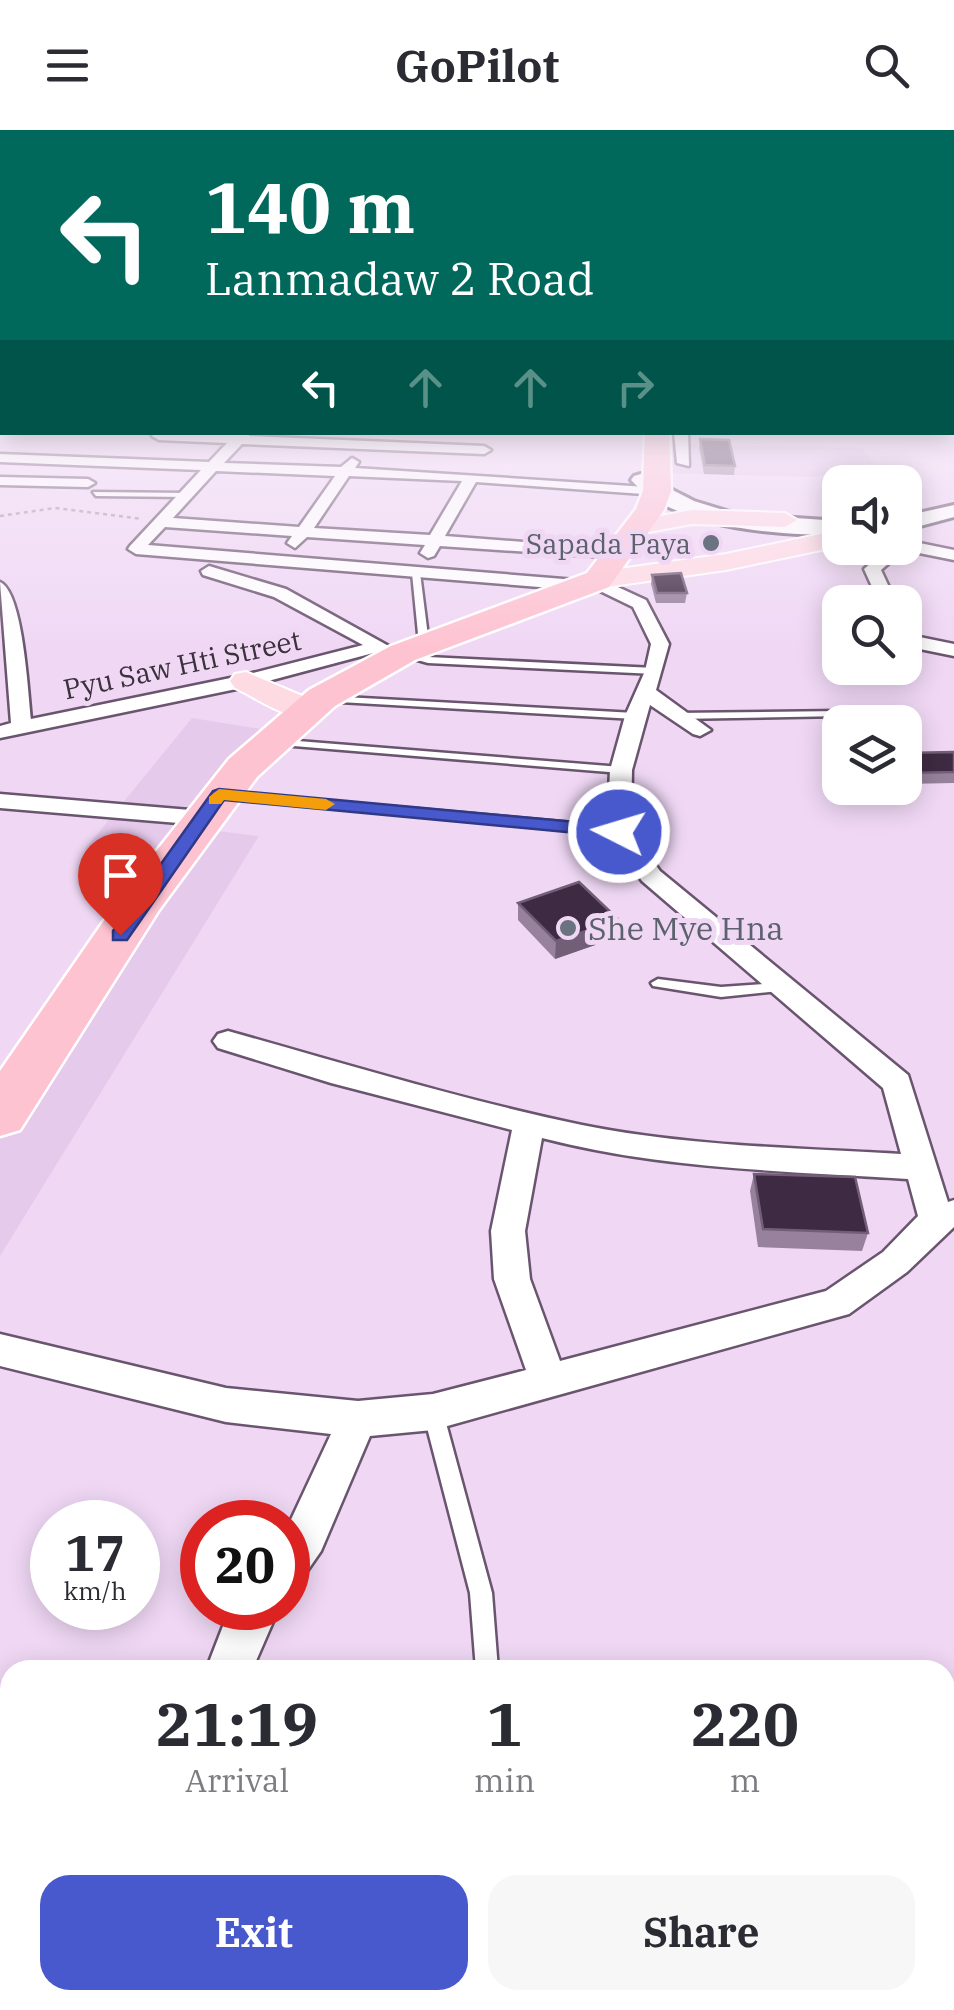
<!DOCTYPE html>
<html lang="en">
<head>
<meta charset="utf-8">
<style>
  :root { --surface:#fff; --page:#f7f7f7; --text:#2b2b33; --muted:#7c7c81; --accent:#4858cd }
  body { margin:0; font-family:"IBM Plex Serif",serif; background:var(--page); color:var(--text); height:100vh; display:flex; flex-direction:column; font-size:38px; white-space:nowrap }
  * { box-sizing:border-box; margin:0 }
  p { font-size:32px; color:var(--muted) }
  .icon { flex:none; width:55px; height:55px; fill:none; stroke:currentColor; stroke-width:2; stroke-linecap:round; stroke-linejoin:round }
  .map { position:relative; flex:1; overflow:hidden }
  .details { position:absolute; left:0px; top:1530px; width:955px; height:350px; display:flex; flex-direction:column; background:var(--surface); border-radius:30px 30px 0 0; box-shadow:0 5px 25px #0003 }
  .details>* { flex:none }
  .top-card { position:absolute; left:0px; top:0px; width:955px; height:305px; box-shadow:0 5px 25px #0003; background:#00695c; color:#fff; overflow:hidden }
  .fabs { position:absolute; left:822px; top:335px; display:grid; gap:20px }
  .fabs a { display:grid; place-items:center; width:100px; height:100px; border-radius:20px; background:var(--surface); box-shadow:0 5px 25px #0003; font-size:50px }
  .speed { position:absolute; left:30px; top:1370px; display:flex; gap:20px; font-size:50px; font-weight:700; text-align:center }
  .speed>* { display:grid; place-content:center; width:130px; height:130px; border-radius:50%; background:var(--surface); box-shadow:0 5px 25px #0003; line-height:1 }
  .speed small { font-size:25px; font-weight:400 }
  .speed .limit { border:15px solid #d22; background:#fff; color:#111 }
  .pin { position:absolute; display:grid; place-items:center; width:85px; height:85px; color:#fff; margin:-102px -42px; border-radius:50% 50% 50% 0; rotate:-45deg; box-shadow:0 0 10px #0007 }
  .pin .icon { rotate:45deg }
  .me { position:absolute; width:110px; margin:-55px; rotate:275deg; stroke-linejoin:round; filter:drop-shadow(0 0 8px #0008) }
  .turn { display:flex; align-items:center; gap:35px; height:210px; padding:0 40px; font-size:45px }
  .turn .icon { width:130px; height:130px; stroke-width:2.5 }
  .turn b { display:block; font-size:70px; line-height:85px }
  .lanes { display:flex; align-items:center; height:95px; padding:0 40px; background:#0003; justify-content:center; gap:50px; direction:ltr }
  .lanes .off { opacity:.35 }
  .eta { display:flex; justify-content:space-evenly; align-items:center; height:170px; text-align:center }
  .eta b { font-size:60px; font-weight:700; line-height:70px }
  .action { display:flex; gap:20px; margin-top:auto; padding:20px 40px }
  .action a { flex:1; height:115px; border-radius:30px; background:var(--accent); color:#fff; font-size:40px; font-weight:700; line-height:115px; text-align:center }
  .action a+a { background:var(--page); color:var(--text) }
  header { display:flex; justify-content:space-between; align-items:center; height:130px; padding:0 40px; background:var(--surface); font-size:45px; font-weight:700 }
  .map>svg:first-child { display:block }
</style>
</head>
<body>
<header><svg class="icon" aria-label="menu" viewBox="0 0 24 24"><path d="M4 6h16M4 12h16M4 18h16"/></svg>GoPilot<svg class="icon" aria-label="search" viewBox="0 0 24 24"><circle cx="10" cy="10" r="6"/><path d="M15 15l6 6"/></svg></header>
<div class="map">
<svg width="954" height="1880" viewBox="0 0 954 1880">
  <rect width="100%" height="100%" fill="#f0d8f5"/>
  <!-- built -->
  <path fill="#e6caec" d="M658 314 862 318 874 333 814 347 662 343Z
    M192 588 280 602 194 698 259 706 0 1126V974L167 729 85 719Z"/>
  <g fill="none" stroke-linecap="round" stroke-linejoin="round">
    <!-- lane casing -->
    <g stroke="#6a556e" stroke-width="5">
      <path id="lane" d="M93 362 187 363 191 365 187 367 96 366Z
        M416 440 420 443 429 514 424 517 419 514 412 443Z
        M403 520 428 527 655 538 660 541 655 544 428 533 400 525 398 523Z
        M326 566 635 583 640 586 635 589 322 571 321 569Z
        M841 581 846 584 845 586 676 589 671 586 676 583Z
        M273 609 621 637 627 640 621 643 269 614 268 612Z
        M223 662 619 697 625 701 619 705 219 667V663Z
        M658 849 721 857 779 853 786 857 779 861 721 867 653 856 651 853Z
        M433 1273 440 1276 443 1282 492 1463 498 1540H476L470 1463 423 1282 426 1276Z
        M466 1870H494L493 1880H465Z"/>
    </g>
    <!-- street casing -->
    <g stroke="#6a556e" stroke-width="5">
      <path id="street" d="M0 279H2V287H0Z
        M157 302H251L249 306 484 316 491 320 484 324 242 314 224 333 341 337 352 328 359 332 355 338 662 358V364L657 365 476 352 445 406 626 420 628 423 620 428 440 416 434 426 428 428 420 423 425 415 307 407 295 418 287 413 292 406 165 397 148 415 588 451 596 447 646 470 669 514 656 560 711 600 700 606 693 604 650 575 632 640 631 701 660 741 908 945 948 1072 954 1070V1097L907 1142 849 1184 433 1300 370 1306 321 1421 303 1447 288 1453V1396L331 1304 226 1292 0 1236V1204L226 1258 358 1271 433 1264 526 1240 494 1149 491 1101 512 1000 331 953 218 918 213 911 218 904 228 901C345 934 463 970 582 995 686 1016 795 1018 901 1024L883 958 642 751 607 701 610 640 625 586 645 541 651 514 633 477 596 459 589 461 136 424 128 419 130 416 201 340 0 332V324L209 332 227 313 159 310 152 306ZM216 341 335 346 299 397 173 388ZM349 346 462 351 430 405 314 398ZM542 1008C661 1039 785 1041 908 1049L918 1086 883 1122 826 1161 560 1231 530 1149 525 1101Z
        M674 302H688L689 336 677 333Z
        M0 347 88 349 95 353 88 357 0 355Z
        M905 410 954 420V430L904 420 881 440 896 472H879L864 439 888 418H905Z
        M209 436 286 459 394 519 392 523 377 522 246 557 0 608V596L11 593 0 452C23 462 28 562 31 589L245 545 363 515 274 467 203 445 201 441Z
        M905 504 954 514V526L905 516Z
        M0 664 202 681 214 688 202 695 0 678Z
        M230 1478H279L252 1540H206Z"/>
    </g>
    <!-- secondary casing -->
    <g stroke="#6a556e" stroke-width="6">
      <path id="secondary" d="M641 344 694 371 736 384 840 391V405C778 405 675 399 631 350L634 346Z
        M954 375V387L905 400V386Z"/>
    </g>
    <!-- primary casing -->
    <g stroke="#fff" stroke-width="4">
      <path id="primary" d="M692 380 785 383 797 390 785 397 692 394 638 404 626 397 629 392Z
        M905 386 915 388 918 393 915 398 905 400Z
        M840 400V416L726 440 598 458 584 450 598 442 726 424Z
        M246 542 319 573 324 580 319 587C292 594 259 569 235 558L230 551 235 544Z"/>
    </g>
    <!-- highway casing -->
    <g stroke="#fff" stroke-width="5">
      <path id="highway" d="M645 302H669L671 361 664 380 609 457 415 530 335 576 257 647 159 780 20 1000 0 1006V941L121 766 229 629 309 560 391 516 587 443 636 379 643 361Z"/>
    </g>
    <!-- path -->
    <path stroke="#a896ac" stroke-width="2.5" stroke-dasharray="4 4" stroke-linecap="butt" d="M0 386 55 378 142 389"/>
    <!-- lane -->
    <use href="#lane" fill="#fff" fill-rule="evenodd"/>
    <!-- street -->
    <use href="#street" fill="#fff" fill-rule="evenodd"/>
    <!-- secondary -->
    <use href="#secondary" fill="#fff" fill-rule="evenodd"/>
    <!-- primary -->
    <use href="#primary" fill="#fedbe3" fill-rule="evenodd"/>
    <!-- highway -->
    <use href="#highway" fill="#fec3d1" fill-rule="evenodd"/>
  </g>
  <!-- wall -->
  <path fill="#97819c" d="M700 309 735 336 734 345 704 344 699 318Z
    M652 445 687 463 685 473H656L651 454Z
    M954 622V653L905 654V623Z
    M518 773 618 807 555 829 518 790Z
    M754 1044 868 1103 862 1121 758 1117 750 1061Z"/>
  <!-- shaded-wall -->
  <path fill="#735e78" d="M619 790 618 807 555 829 556 811Z"/>
  <!-- building -->
  <path fill="#3e2a42" stroke="#735e78" stroke-width="2.5" d="M700 309 729 310 735 336 705 335Z
    M681 443 687 463H657L652 445Z
    M954 622V642L905 643V623Z
    M579 752 619 790 556 811 518 773Z
    M754 1044 855 1047 868 1103 763 1099Z"/>
  <!-- sky -->
  <linearGradient id="sky" x2="0" y2="1"><stop stop-color="#8bb6e0"/><stop offset="0.49" stop-color="#f8edfa"/><stop offset="1" stop-color="#f8edfa" stop-opacity="0"/></linearGradient>
  <rect width="954" height="519" fill="url(#sky)"/>
  <!-- route -->
  <path fill="#4858cd" stroke="#2f3985" stroke-width="2.5" d="M219 659 619 696 628 702 619 707 224 670 127 810H113V801L213 661Z"/>
  <!-- slow -->
  <path fill="#f59e0b" d="M219 659 326 669 335 674 326 680 224 670 221 674H209V667Z"/>
  <!-- markers -->
  <g fill="#6b7280" stroke="#f0d8f5" stroke-width="4">
    <circle cx="711" cy="413" r="10"/>
    <circle cx="568" cy="798" r="10"/>
  </g>
  <g text-anchor="middle" dominant-baseline="central" stroke-width="10" stroke-linejoin="round" paint-order="stroke">
    <!-- far-worship labels -->
    <g font-size="28" fill="#5b616d" stroke="#f0d8f5" text-anchor="end">
      <text x="691" y="413">Sapada Paya</text>
    </g>
    <!-- far-street labels -->
    <g font-size="28" fill="#3a313c" stroke="#f0d8f5">
      <text transform="translate(182 534) rotate(-12)">Pyu Saw Hti Street</text>
    </g>
    <!-- worship labels -->
    <g font-size="32" fill="#5b616d" stroke="#f0d8f5" text-anchor="start">
      <text x="588" y="798">She Mye Hna</text>
    </g>
  </g>
</svg>
<div class="fabs">
<a><svg class="icon" aria-label="sound" viewBox="0 0 24 24"><path d="M4 9h4l5-4v14l-5-4H4zM17 9q2 3 0 6"/></svg></a>
<a><svg class="icon" aria-label="search" viewBox="0 0 24 24"><circle cx="10" cy="10" r="6"/><path d="M15 15l6 6"/></svg></a>
<a><svg class="icon" aria-label="layers" viewBox="0 0 24 24"><path d="M12 4l9 5-9 5-9-5zM3 14l9 5 9-5"/></svg></a>
</div>
<div class="speed"><div>17<small>km/h</small></div><div class="limit">20</div></div>
<div class="pin" style="left:120px;top:805px;background:#d93025"><svg class="icon" aria-label="arrive" viewBox="0 0 24 24"><path d="M6 21V4h12l-3 4 3 4H6"/></svg></div>
<svg class="me" style="left:619px;top:702px" viewBox="-20 -20 40 40"><circle r="17" fill="#4858cd" stroke="#fff" stroke-width="3"/><path d="M0-11L8 9 0 5-8 9z" fill="#fff"/></svg>
<div class="top-card">
<div class="turn"><svg class="icon" aria-label="left" viewBox="0 0 24 24"><path d="M17 20v-9H6M10 6l-5 5 5 5"/></svg><div><b>140 m</b>Lanmadaw 2 Road</div></div>
<div class="lanes"><svg class="icon" aria-label="left" viewBox="0 0 24 24"><path d="M17 20v-9H6M10 6l-5 5 5 5"/></svg><svg class="icon off" aria-label="ahead" viewBox="0 0 24 24"><path d="M12 20V5M6 11l6-6 6 6"/></svg><svg class="icon off" aria-label="ahead" viewBox="0 0 24 24"><path d="M12 20V5M6 11l6-6 6 6"/></svg><svg class="icon off" aria-label="right" viewBox="0 0 24 24"><path d="M7 20v-9h11M14 6l5 5-5 5"/></svg></div>
</div>
<section class="details">
<div class="eta">
<div><b>21:19</b><p>Arrival</p></div>
<div><b>1</b><p>min</p></div>
<div><b>220</b><p>m</p></div>
</div>
<div class="action"><a>Exit</a><a>Share</a></div>
</section>
</div>
</body>
</html>
